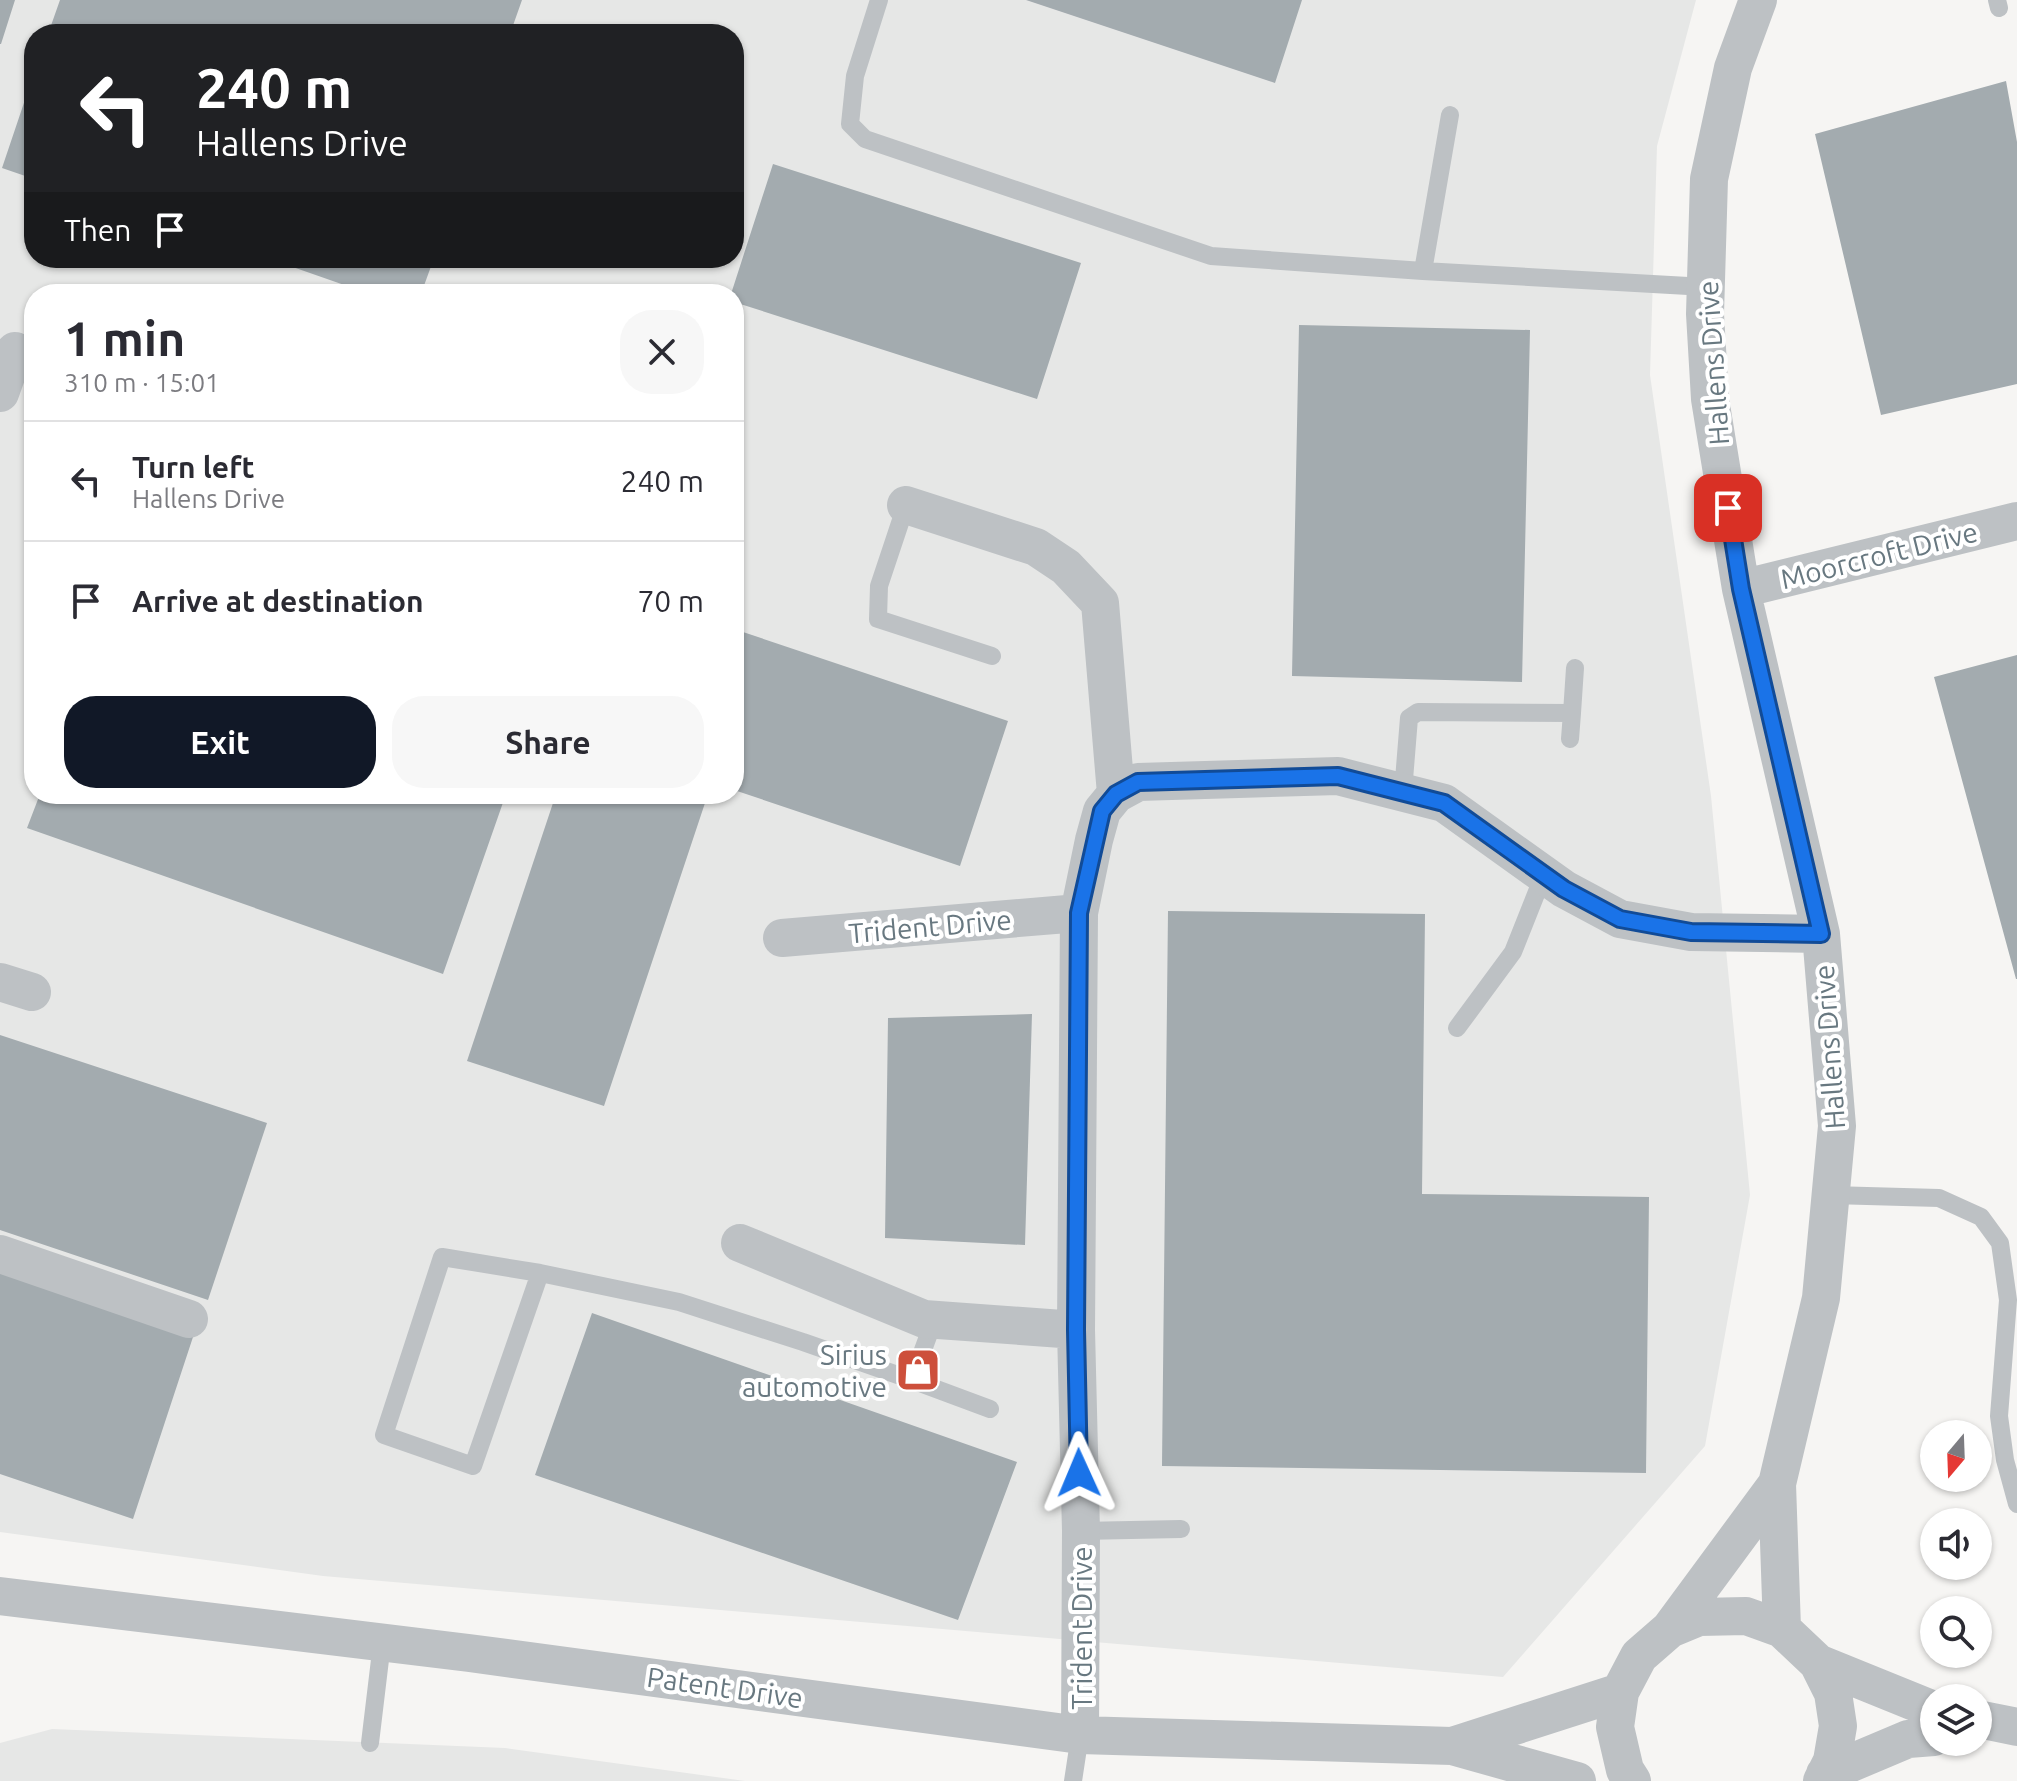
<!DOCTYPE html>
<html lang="en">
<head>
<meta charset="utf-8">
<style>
  :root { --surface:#fff; --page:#f7f7f7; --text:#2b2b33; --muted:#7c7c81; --line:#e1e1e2; --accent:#111827 }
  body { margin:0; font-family:Ubuntu,sans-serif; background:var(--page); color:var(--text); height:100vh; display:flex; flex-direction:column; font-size:30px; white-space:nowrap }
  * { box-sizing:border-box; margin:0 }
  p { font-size:26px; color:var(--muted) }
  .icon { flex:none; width:44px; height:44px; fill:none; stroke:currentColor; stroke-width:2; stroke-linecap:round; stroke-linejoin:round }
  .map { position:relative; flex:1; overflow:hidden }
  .drawer { position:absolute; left:24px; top:284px; width:720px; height:520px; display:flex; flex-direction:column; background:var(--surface); border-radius:32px; box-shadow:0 2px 6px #0004 }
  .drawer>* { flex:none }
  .top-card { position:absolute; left:24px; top:24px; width:720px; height:244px; border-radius:32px; box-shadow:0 2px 6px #0004; background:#202124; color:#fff; overflow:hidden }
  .needle { width:52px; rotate:199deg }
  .controls { position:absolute; left:1920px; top:1420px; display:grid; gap:16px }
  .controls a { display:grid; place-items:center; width:72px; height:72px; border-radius:50%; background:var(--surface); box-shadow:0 2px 6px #0004; font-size:40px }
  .pin { position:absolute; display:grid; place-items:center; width:68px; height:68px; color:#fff; margin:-34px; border-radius:16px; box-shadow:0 4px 12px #0006 }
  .me { position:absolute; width:88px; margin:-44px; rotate:359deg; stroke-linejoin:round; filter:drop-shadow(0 0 6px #0008) }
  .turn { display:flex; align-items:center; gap:28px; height:168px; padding:0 40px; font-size:36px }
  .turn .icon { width:104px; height:104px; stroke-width:2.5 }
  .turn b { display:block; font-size:56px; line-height:68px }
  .then { display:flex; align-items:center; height:76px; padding:0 40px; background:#0003; gap:16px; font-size:30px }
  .round { display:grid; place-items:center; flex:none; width:84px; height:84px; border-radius:32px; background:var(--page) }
  .head { display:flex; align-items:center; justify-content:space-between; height:136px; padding:0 40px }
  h1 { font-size:48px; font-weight:600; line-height:60px }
  .button { display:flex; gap:16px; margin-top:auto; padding:16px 40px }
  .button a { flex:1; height:92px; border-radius:32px; background:var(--accent); color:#fff; font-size:32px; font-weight:600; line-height:92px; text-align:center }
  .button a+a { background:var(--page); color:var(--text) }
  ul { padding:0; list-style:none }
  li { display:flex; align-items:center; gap:24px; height:120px; padding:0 40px; border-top:2px solid var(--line) }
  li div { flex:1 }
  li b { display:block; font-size:30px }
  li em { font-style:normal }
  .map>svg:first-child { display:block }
</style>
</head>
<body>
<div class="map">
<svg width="2017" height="1781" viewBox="0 0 2017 1781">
  <rect width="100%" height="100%" fill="#f6f5f3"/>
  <!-- built -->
  <path fill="#e6e7e6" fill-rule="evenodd" d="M0 0H1696L1657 146 1650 375 1711 796 1750 1195 1705 1446 1503 1677 323 1576 0 1532ZM34 34H734V258H34ZM34 294H734V794H34Z
    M52 1729 505 1748 745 1781H0V1743Z"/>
  <!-- building -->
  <path fill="#a3abaf" d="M0 0H15L1 44H0Z
    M60 0H522L510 34H48Z
    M1026 0H1302L1275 83Z
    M33 76H34V179L2 168Z
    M2006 81 2017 142V384L1881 415 1815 134Z
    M773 164 1081 263 1037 399 734 302V294H731Z
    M267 258H434L421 294H370Z
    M1299 325 1530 330 1522 682 1292 676Z
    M734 629 1008 721 960 866 734 790Z
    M2017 655V979H2016L1934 677Z
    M40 794H506L443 974 27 828Z
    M556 794H708L604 1106 467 1061Z
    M1168 911 1425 914 1422 1194 1649 1197 1646 1473 1162 1466Z
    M1032 1014 1025 1245 885 1238 888 1018Z
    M0 1035 267 1123 208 1300 0 1230Z
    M0 1272 193 1337 133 1519 0 1474Z
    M592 1313 1017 1462 958 1620 535 1475Z"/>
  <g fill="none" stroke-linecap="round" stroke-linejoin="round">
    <!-- lane -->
    <path stroke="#bdc1c4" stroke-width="18" d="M879 0 855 76 850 124 865 139 1211 256 1423 271 1706 287
      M1997 0 1999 8
      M1423 271 1450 115
      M906 505 879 586 878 619 992 656
      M1572 713 1575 668
      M1403 792 1409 718 1418 712 1572 713 1570 739
      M1457 1028 1513 952 1544 874
      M1831 1195 1939 1198 1981 1217 2000 1243 2008 1300 1999 1416 2005 1460 2017 1504
      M540 1273 473 1466 384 1435 442 1257 540 1273 679 1302 803 1342 912 1380 934 1320
      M912 1380 990 1409
      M1081 1531 1181 1529
      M370 1743 382 1643
      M1073 1781 1080 1735"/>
    <!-- street -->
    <path stroke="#bdc1c4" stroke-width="38" d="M1758 0 1733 68 1709 179 1705 314 1710 399 1741 589 1821 934 1837 1126 1821 1298 1777 1484
      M0 393 15 351
      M906 505 1036 547 1066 567 1100 603 1116 794 1138 782 1338 776 1444 803 1564 889 1620 919 1691 932 1821 934
      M1741 589 2017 521
      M782 938 1079 913
      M0 982 32 992
      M740 1243 924 1319 1076 1330
      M0 1254 189 1319
      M0 1596 469 1653 1080 1735 1452 1746
      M1670 1629 1777 1484 1782 1629
      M1818 1663 1934 1710
      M1978 1719 2017 1727
      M1080 1735 1081 1531 1076 1330 1079 913 1094 840 1102 811 1116 794
      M1825 1774 1908 1739 1934 1737
      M1577 1781 1452 1746 1620 1692
      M1632 1781 1625 1770 1615 1727 1620 1692 1639 1656 1670 1629 1699 1617 1746 1616 1782 1629 1818 1663 1833 1693 1838 1726 1832 1761 1822 1781"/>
  </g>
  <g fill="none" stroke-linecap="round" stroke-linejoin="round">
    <!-- route casing -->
    <g stroke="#114b97" stroke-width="20">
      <path id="route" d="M1079 1473 1076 1330 1079 913 1102 811 1116 794 1138 782 1338 776 1444 803 1564 889 1620 919 1691 932 1821 934 1741 589 1728 508"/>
    </g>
    <!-- route -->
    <use href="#route" stroke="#1a73e8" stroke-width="14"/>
  </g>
  <!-- icons -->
  <defs>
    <g id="shop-square" transform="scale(2.3)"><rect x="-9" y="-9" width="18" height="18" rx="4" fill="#cd4f3b" stroke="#fff"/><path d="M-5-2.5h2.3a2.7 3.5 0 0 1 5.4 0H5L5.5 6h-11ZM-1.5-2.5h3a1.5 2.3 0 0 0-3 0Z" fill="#fff"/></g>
  </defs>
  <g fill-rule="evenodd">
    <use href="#shop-square" x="918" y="1370"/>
  </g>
  <g text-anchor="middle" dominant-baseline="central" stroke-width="8" stroke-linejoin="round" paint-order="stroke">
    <!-- street labels -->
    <g font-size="28" fill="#687880" stroke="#fff">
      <text transform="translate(1713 363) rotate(-94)">Hallens Drive</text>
      <text transform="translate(1879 555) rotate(-14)">Moorcroft Drive</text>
      <text transform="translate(930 926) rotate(-5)">Trident Drive</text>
      <text transform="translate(1829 1047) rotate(-94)">Hallens Drive</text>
      <text transform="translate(1081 1628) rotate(-90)">Trident Drive</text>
      <text transform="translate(725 1687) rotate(8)">Patent Drive</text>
    </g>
    <!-- poi labels -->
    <g font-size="28" fill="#687880" stroke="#fff" text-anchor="end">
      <text x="887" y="1354">Sirius<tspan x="887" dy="32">automotive</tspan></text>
    </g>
  </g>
</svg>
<div class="controls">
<a><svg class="needle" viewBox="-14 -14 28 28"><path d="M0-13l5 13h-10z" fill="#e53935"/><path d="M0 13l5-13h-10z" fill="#7c7c81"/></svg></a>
<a><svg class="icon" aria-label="sound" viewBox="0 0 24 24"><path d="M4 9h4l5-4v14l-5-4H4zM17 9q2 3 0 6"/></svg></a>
<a><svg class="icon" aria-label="search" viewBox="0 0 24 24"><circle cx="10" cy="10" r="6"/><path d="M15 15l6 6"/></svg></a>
<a><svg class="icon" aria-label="layers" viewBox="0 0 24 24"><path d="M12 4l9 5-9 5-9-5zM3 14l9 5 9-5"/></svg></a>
</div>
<div class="pin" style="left:1728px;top:508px;background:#d93025"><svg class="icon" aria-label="arrive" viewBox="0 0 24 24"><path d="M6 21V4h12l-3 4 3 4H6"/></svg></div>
<svg class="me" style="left:1079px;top:1473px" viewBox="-20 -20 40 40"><path d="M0-17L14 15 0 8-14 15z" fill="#1a73e8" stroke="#fff" stroke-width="4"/></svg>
<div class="top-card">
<div class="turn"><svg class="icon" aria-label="left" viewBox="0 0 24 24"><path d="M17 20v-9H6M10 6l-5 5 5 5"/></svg><div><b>240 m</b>Hallens Drive</div></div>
<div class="then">Then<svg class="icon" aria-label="arrive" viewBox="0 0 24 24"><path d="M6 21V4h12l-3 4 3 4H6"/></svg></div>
</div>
<section class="drawer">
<div class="head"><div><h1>1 min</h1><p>310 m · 15:01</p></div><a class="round"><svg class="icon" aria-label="close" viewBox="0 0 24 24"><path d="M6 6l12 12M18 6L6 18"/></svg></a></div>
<ul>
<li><svg class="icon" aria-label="left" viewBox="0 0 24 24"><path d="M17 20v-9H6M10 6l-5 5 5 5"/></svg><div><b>Turn left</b><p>Hallens Drive</p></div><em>240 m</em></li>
<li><svg class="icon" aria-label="arrive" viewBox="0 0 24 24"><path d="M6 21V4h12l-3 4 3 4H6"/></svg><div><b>Arrive at destination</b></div><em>70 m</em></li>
</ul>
<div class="button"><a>Exit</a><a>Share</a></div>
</section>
</div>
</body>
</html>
